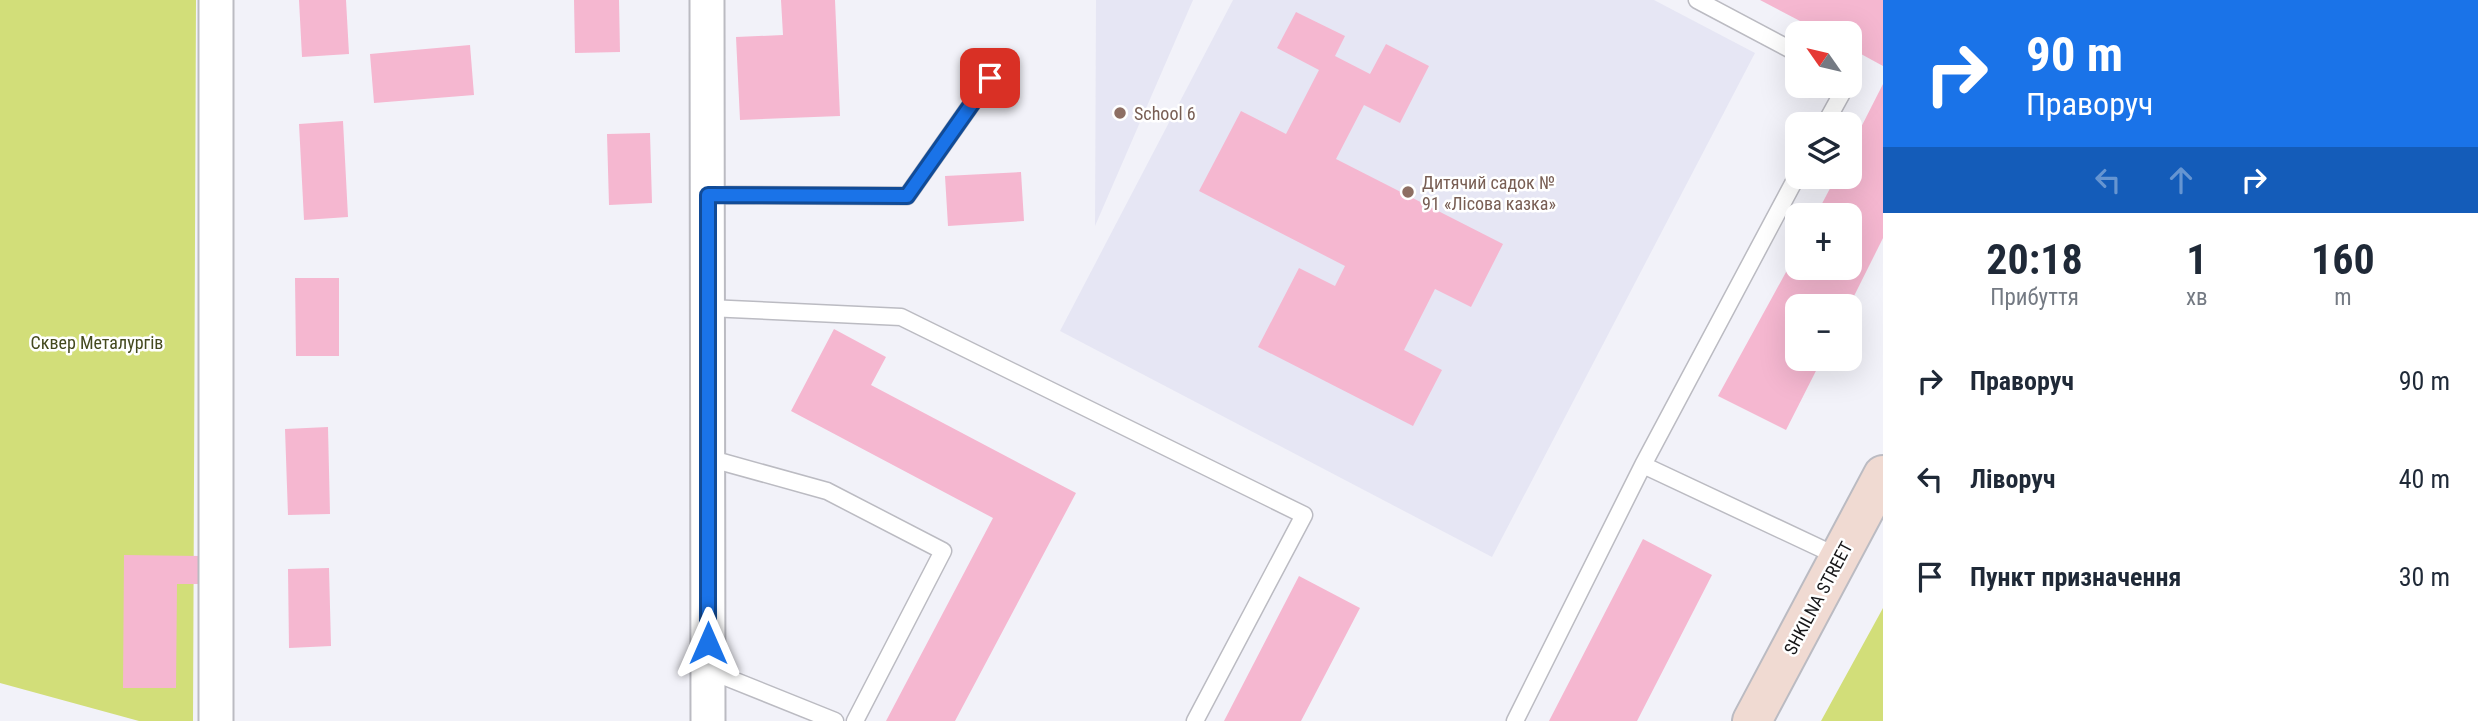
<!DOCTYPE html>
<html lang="uk">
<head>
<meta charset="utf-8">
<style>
  :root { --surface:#fff; --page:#f6f6f7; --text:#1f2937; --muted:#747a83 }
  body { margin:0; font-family:"Roboto Condensed",sans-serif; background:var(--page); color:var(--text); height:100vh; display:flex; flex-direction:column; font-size:26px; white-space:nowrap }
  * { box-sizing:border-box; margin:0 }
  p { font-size:23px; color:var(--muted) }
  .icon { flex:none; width:38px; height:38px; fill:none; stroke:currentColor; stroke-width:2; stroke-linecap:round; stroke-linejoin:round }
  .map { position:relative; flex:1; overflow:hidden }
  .sheet { display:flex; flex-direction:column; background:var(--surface); width:595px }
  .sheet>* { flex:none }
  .banner { background:#1a73e8; color:#fff; overflow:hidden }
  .needle { width:46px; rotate:304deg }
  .controls { position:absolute; left:1785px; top:21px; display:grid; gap:14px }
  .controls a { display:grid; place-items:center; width:77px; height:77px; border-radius:14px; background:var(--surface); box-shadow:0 7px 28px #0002; font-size:35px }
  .pin { position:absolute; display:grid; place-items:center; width:60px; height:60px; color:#fff; margin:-30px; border-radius:14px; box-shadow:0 4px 10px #0006 }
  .me { position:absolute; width:77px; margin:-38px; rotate:0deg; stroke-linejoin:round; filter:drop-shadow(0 0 5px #0008) }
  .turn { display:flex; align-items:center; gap:24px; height:147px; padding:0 28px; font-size:32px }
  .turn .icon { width:91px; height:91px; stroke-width:2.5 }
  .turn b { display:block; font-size:49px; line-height:60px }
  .lanes { display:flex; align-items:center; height:66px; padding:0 28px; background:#0003; justify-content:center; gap:35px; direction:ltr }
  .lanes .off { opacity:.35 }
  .eta { display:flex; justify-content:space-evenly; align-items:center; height:119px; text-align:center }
  .eta b { font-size:42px; font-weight:700; line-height:49px }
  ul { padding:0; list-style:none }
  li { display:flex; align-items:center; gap:21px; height:98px; padding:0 28px }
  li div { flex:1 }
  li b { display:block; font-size:26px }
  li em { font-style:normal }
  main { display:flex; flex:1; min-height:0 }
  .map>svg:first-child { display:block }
</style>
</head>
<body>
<main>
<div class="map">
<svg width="1883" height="721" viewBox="0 0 1883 721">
  <rect width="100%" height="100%" fill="#f2f2f9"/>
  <!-- built -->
  <path fill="#e6e6f4" d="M1096 0H1193L1095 226Z
    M1233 0H1654L1755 53 1492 557 1060 331Z"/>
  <!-- green -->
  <path fill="#d2de79" d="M0 0H196L193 721H139L0 683Z
    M1883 608V721H1821Z"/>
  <!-- building -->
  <path fill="#f5b7d0" d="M299 0H346L349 54 302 57Z
    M574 0H619L620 52 575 53Z
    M781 0H835L840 116 740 120 736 37 783 35Z
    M1760 0H1883V66L1850 48V33H1823Z
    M1296 12 1345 36 1335 56 1370 74 1386 44 1429 66 1400 123 1364 105 1336 159 1503 244 1471 307 1435 289 1404 350 1442 370 1413 426 1258 347 1299 268 1335 286 1345 266 1199 191 1241 111 1286 134 1319 70 1277 48Z
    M470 45 474 95 374 103 370 54Z
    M1883 84V238L1849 306H1797V359H1822L1786 430 1718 396 1797 252V268H1850V215H1816L1836 177H1850V149Z
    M343 121 348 217 304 220 299 124Z
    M650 133 652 203 609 205 607 134Z
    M1021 172 1024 221 948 226 945 176Z
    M295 278H339V356H296Z
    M834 329 886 357 871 385 1076 493 955 721H886L993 518 791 411Z
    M328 427 330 514 288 515 285 429Z
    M1643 539 1712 575 1637 721H1549Z
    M124 555 200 556 199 584H177L176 688H123Z
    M329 568 331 646 289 648 288 569Z
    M1299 576 1360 608 1301 721H1224Z"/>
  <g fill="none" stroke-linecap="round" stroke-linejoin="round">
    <!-- service casing -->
    <g stroke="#bbbbc2" stroke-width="19">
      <path id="service" d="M1697 0 1797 53
        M1825 124 1846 86
        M1797 176 1643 465 1839 557
        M708 195 907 196 1004 58
        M708 308 901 317 1304 515 1195 721
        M708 458 827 491 943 551 855 721
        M708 670 835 721
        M1515 721 1643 465"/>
    </g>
    <!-- minor casing -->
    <g stroke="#bbbbc2" stroke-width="37">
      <path id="minor" d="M216 0V721
        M707 0 708 721"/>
    </g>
    <!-- secondary casing -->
    <g stroke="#bbbbc2" stroke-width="42">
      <path id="secondary" d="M1752 721 1883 475"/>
    </g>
    <!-- service -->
    <use href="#service" stroke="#fff" stroke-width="16"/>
    <!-- minor -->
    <use href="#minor" stroke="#fff" stroke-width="33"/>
    <!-- secondary -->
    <use href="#secondary" stroke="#f0dad2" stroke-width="38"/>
  </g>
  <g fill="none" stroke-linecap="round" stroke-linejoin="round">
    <!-- route casing -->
    <g stroke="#114b97" stroke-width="18">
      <path id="route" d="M708 643V195L907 196 990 78"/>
    </g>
    <!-- route -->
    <use href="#route" stroke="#1a73e8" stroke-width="12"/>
  </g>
  <!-- markers -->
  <g fill="#8d6e63" stroke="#fff" stroke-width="2.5">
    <circle cx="1120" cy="113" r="7"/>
    <circle cx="1408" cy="192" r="7"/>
  </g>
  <g text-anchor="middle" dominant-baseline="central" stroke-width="5" stroke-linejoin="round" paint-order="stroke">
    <!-- education labels -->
    <g font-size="18" fill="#785e54" stroke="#fff" text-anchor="start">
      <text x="1134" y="113">School 6</text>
      <text x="1422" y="182">Дитячий садок №<tspan x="1422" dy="21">91 «Лісова казка»</tspan></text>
    </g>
    <!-- park labels -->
    <g font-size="18" fill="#44491e" stroke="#fff">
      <text x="97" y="342">Сквер Металургів</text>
    </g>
    <!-- street labels -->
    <g font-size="18" fill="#151517" stroke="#fff">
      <text transform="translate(1818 598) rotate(-62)">SHKILNA STREET</text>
    </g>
  </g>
</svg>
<div class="controls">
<a><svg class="needle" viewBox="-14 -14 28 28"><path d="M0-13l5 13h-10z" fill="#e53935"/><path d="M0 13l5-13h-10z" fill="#747a83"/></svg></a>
<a><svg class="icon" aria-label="layers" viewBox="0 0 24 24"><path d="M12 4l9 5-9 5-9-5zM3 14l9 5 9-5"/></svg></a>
<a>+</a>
<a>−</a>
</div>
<div class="pin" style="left:990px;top:78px;background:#d93025"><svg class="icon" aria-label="arrive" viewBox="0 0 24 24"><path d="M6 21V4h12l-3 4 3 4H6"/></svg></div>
<svg class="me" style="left:708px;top:643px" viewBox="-20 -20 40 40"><path d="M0-17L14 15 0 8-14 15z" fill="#1a73e8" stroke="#fff" stroke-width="4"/></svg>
</div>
<section class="sheet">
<div class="banner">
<div class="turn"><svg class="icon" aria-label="right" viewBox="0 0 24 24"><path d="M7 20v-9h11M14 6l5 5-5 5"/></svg><div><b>90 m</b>Праворуч</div></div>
<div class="lanes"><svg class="icon off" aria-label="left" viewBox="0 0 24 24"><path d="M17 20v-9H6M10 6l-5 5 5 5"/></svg><svg class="icon off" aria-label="ahead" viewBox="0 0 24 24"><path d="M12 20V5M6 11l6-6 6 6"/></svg><svg class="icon" aria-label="right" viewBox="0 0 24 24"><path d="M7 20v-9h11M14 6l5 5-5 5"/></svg></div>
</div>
<div class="eta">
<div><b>20:18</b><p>Прибуття</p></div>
<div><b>1</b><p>хв</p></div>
<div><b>160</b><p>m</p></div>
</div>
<ul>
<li><svg class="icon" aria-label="right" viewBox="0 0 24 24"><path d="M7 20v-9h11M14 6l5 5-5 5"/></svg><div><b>Праворуч</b></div><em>90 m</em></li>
<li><svg class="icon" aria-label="left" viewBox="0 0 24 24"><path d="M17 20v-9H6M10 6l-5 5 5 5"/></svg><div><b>Ліворуч</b></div><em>40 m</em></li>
<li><svg class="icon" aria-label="arrive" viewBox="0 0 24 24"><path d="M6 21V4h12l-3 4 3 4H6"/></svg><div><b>Пункт призначення</b></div><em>30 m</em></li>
</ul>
</section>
</main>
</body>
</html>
